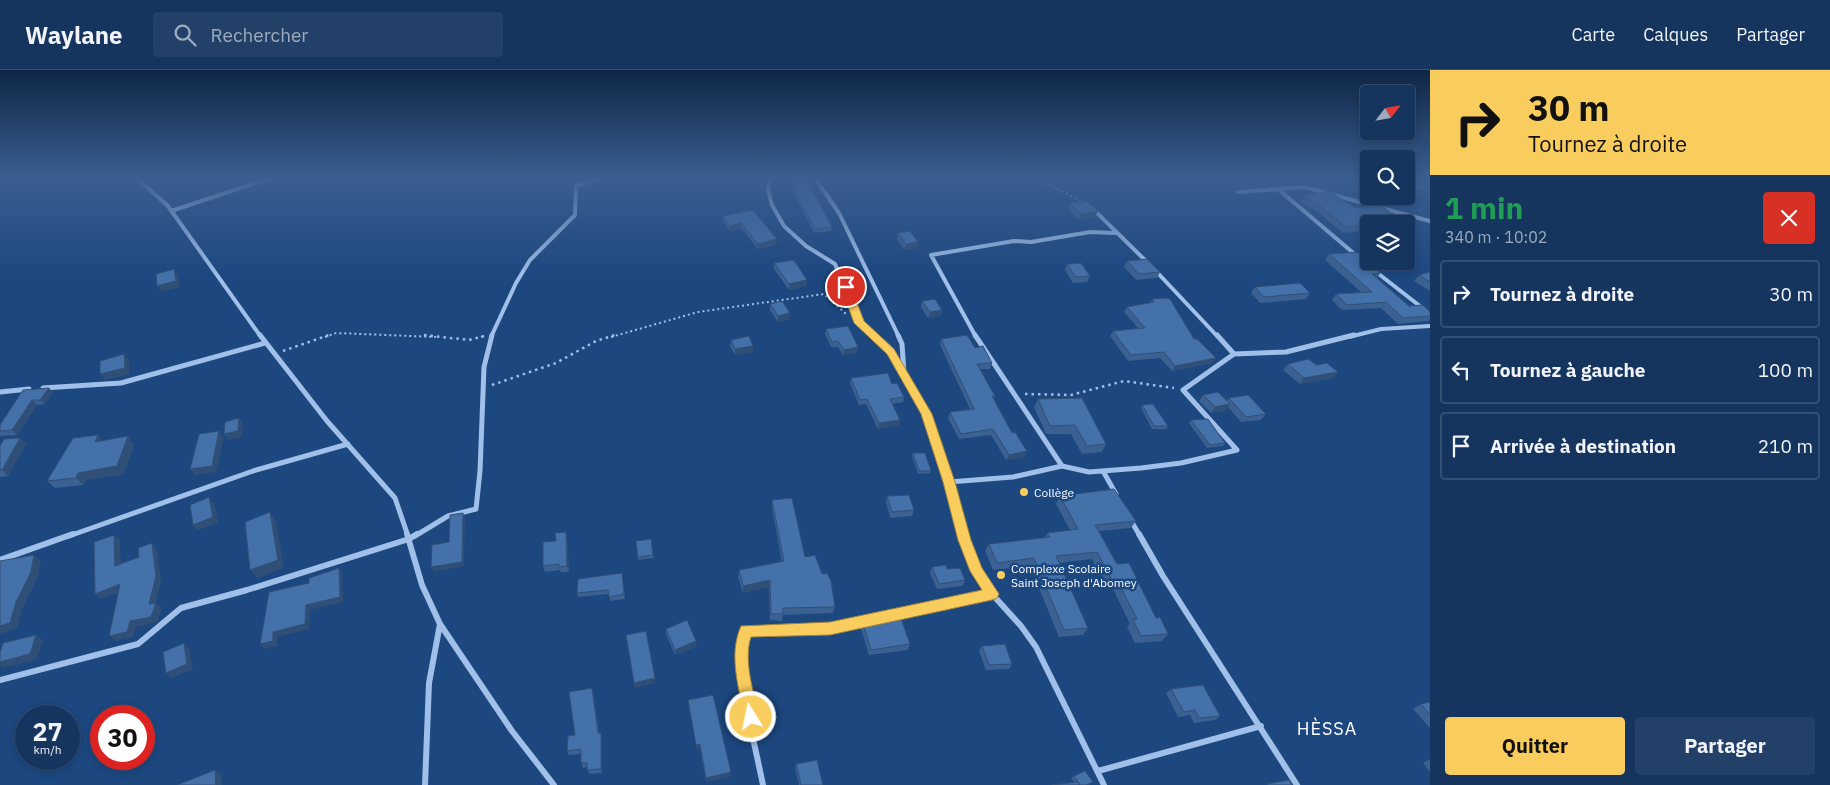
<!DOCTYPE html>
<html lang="fr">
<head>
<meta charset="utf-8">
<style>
  :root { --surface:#15355f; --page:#224068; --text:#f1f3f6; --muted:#9dabbd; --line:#345074; --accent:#f9cd5d }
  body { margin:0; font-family:"IBM Plex Sans",sans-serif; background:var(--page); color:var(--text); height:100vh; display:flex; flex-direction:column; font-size:19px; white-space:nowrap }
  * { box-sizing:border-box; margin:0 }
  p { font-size:16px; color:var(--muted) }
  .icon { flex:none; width:28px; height:28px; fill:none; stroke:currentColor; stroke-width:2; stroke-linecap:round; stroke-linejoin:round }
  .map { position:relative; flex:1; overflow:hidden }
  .panel { display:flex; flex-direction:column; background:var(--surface); width:400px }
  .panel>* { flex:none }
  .guide { background:#f9cd5d; color:#111; overflow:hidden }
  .needle { width:32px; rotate:59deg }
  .tools { position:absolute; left:1360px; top:15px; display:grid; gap:10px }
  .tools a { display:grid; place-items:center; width:55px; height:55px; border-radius:5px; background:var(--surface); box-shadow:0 2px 8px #0003,0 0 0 1px var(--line); font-size:25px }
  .speed { position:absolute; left:15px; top:635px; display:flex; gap:10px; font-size:25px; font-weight:700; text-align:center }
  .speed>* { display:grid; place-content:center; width:65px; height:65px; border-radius:50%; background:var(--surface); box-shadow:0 2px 8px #0003,0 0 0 1px var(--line); line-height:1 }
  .speed small { font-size:12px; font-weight:400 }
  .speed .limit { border:8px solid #d22; background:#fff; color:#111 }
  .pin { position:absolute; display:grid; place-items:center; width:42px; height:42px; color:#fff; margin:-21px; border:2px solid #fff; border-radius:50%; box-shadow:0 1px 5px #0007 }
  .me { position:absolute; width:55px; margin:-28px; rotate:350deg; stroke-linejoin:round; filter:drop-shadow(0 0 4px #0008) }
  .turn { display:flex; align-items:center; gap:18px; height:105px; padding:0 15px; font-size:22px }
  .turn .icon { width:65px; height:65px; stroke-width:2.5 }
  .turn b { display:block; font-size:35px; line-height:42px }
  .round { display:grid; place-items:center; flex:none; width:52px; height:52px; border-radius:5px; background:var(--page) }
  .summary { display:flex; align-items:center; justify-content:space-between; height:85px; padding:0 15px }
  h1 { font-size:30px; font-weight:700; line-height:38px; color:#1e9e55 }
  .cta { display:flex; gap:10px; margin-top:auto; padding:10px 15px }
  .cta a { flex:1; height:58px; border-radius:5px; background:var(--accent); color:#111; font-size:20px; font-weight:700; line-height:58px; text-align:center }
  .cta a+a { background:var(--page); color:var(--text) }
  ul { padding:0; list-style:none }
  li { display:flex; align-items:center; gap:15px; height:68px; margin:0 10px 8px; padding:0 5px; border:2px solid var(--line); border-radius:5px }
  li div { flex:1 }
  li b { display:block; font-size:19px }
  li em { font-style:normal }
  header { display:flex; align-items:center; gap:30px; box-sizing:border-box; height:70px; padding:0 25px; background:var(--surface); border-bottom:1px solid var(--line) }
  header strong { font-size:24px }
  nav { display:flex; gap:28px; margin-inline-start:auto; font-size:18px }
  .search { width:350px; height:45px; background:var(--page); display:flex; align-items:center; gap:12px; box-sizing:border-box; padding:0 18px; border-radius:5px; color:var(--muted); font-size:19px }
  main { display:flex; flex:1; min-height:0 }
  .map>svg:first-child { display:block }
</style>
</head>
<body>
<header>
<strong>Waylane</strong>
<div class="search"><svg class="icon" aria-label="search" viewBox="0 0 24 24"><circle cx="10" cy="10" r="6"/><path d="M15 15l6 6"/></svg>Rechercher</div>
<nav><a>Carte</a><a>Calques</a><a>Partager</a></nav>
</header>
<main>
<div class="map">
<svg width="1430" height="715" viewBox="0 0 1430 715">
  <rect width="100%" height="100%" fill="#1c477f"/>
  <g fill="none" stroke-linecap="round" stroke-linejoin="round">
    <!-- path-far1 -->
    <path stroke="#a0c0e9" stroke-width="2" stroke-dasharray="2 3" stroke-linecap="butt" d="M1029 108 1056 118 1084 133
      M325 267 336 263 436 267
      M481 267 484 266
      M611 267 698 242 824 224 846 244"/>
    <!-- path -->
    <path stroke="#a0c0e9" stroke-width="2.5" stroke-dasharray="2.5 4" stroke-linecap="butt" d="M424 265 469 270 484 266
      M283 281 329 265
      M492 315 556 293 596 271 615 265
      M1025 324 1071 325 1124 311 1174 318"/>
    <!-- street-far2 -->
    <path stroke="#a0c0e9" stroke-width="4" d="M137 108 168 136 261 267
      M770 108 768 120 772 135 784 156 806 176 835 194 859 253 874 267
      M815 108 839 143 899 267
      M1278 119 1357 186
      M1238 122 1304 117 1430 151
      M1093 139 1148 193
      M171 141 271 108
      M1154 199 1218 267
      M1375 201 1430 244
      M491 267 516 213 530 190 575 145 576 116 599 108
      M976 267 931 185 1014 171 1031 172 1090 162 1116 163
      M1349 267 1381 259 1430 256"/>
    <!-- street-far1 -->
    <path stroke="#a0c0e9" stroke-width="5" d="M260 265 327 351 395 428 408 466
      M872 265C928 317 943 395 964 466
      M898 265 902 274 904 303
      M975 265 1062 396
      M1217 265 1234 284
      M43 318 121 313 265 273
      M0 322 29 319
      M1103 401 1116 424
      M949 412 1013 407 1062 396 1089 402 1141 398 1181 393 1237 380 1183 320 1234 284 1286 282 1354 265
      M1130 449 1140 466
      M69 466 253 401 348 374
      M415 466 448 446 476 439 480 401 484 297 492 265"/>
    <!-- street -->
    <path stroke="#a0c0e9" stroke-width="6" d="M407 464 422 515 440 554 512 661 554 715
      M964 464 977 501 992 524 1021 556 1036 577 1104 715
      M1139 464 1163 506 1297 715
      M0 490 73 464
      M0 610 138 574 181 538 247 520 409 469 417 464
      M1098 701 1261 656
      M425 715 429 613 440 554
      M763 715C753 665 737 612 746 561L830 558 992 524"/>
  </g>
  <!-- wall -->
  <path fill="#3a6191" d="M789 108H806L832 157 831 161 814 163 794 123V119Z
    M1295 108H1339L1337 112 1311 115 1302 113Z
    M1304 126 1355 138 1396 147 1392 153 1369 154V160L1343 163 1319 143 1300 132Z
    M1070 133 1095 147 1078 150 1068 139Z
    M753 140 777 174 758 179 741 158 730 161 723 151V146Z
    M898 163 918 172 917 178 904 180 897 169Z
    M1329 184 1380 203 1377 208 1409 236 1430 242V250L1429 251 1398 254 1381 238 1342 240 1332 230 1336 224 1361 222 1325 190Z
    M1127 191 1160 202 1157 208 1136 210 1124 197Z
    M774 193 807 210V216L789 220 774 199Z
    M1067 194 1090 206 1087 212 1073 213 1065 200Z
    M1430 202V221L1414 211 1419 205Z
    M1255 217 1310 223 1306 229 1260 233 1251 223Z
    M1152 229 1194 269 1216 288 1212 293 1172 301 1160 288 1128 291 1110 266 1113 261 1138 258 1124 242 1127 237 1150 233Z
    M922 231 942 240 941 246 928 248 921 237Z
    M770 234 790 243 789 249 778 252 770 240Z
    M826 259 858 277 857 283 843 285 838 277H831L825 264Z
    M941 269 975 278 992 293 990 299H980L995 326 994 329 1012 363 1027 381 1025 387 1006 390 991 365 959 369 948 348 950 342 970 339 940 275Z
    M731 270 753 276V282L735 285 730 276Z
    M1288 294 1338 302 1334 308 1300 314 1283 300Z
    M851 308 892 314 904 327 903 332 892 334 900 350 899 355 878 359 866 334 859 335 850 313Z
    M23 320 53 322 45 334 37 335 17 365 1 366 0 365V355Z
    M1203 325 1227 331 1229 328 1266 344 1261 350 1241 352 1228 337 1226 340 1211 343 1199 331Z
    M1038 329 1106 374 1102 382 1082 384 1071 364H1046L1034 337Z
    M1142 335 1168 356 1166 359H1152L1141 338Z
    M1191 350 1225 373 1223 376 1207 378 1189 353Z
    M20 368 26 374 8 406 0 407V376Z
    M103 370 134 374 124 404 86 410 83 415 55 418 47 411Z
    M913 383 931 401 930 403 918 404 912 386Z
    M887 426 914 440 912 446 890 448 886 432Z
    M1060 426 1136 451 1131 458 1099 461 1117 494 1168 564 1162 571 1135 573 1127 557 1130 554 1113 519H1108L1092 489 1059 493 1088 558 1083 565 1059 567 1030 496 993 500 985 481 989 474 1045 468 1047 463 1070 460 1056 434Z
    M772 430 805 487 835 537 833 543 783 545 782 551 770 550 769 517 743 523 738 507 739 500 782 492 772 438Z
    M567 467 569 502H561L560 500 545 502 543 496 556 471Z
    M636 471 653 485 654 488 638 490Z
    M932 497 947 499 965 510 963 516 937 519 930 503Z
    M622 503 625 529 610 531 609 524 578 527 577 523Z
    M863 554 910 574 908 580 869 585 861 559Z
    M666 559 697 576 675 585 666 564Z
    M982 576 1012 594 1009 599 986 600 979 581Z
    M1171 619 1220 646 1215 650 1194 653 1190 645 1178 647 1166 623Z
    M593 622 599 663H601L602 667V703L589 704 587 697 583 698 581 693V684L569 685 567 681Z
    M688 630 731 702V706L706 712 700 678 697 679Z
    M1430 632V658L1413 639 1421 634Z
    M1430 689V702L1423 693Z
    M796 694 823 715H799L795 698Z
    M1074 706 1093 712 1088 715H1052L1074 712 1071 708Z"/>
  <!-- shaded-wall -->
  <path fill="#304f76" d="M1426 118 1422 124 1406 126V125L1409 121Z
    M1098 141 1095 147 1078 150 1080 144Z
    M741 153V158L730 161V156Z
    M777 169V174L758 179V174Z
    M918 172 917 178 904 180 906 174Z
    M174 199 178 205 180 217 161 222 157 216Z
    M807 210V216L789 220V214Z
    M942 240 941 246 928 248 930 242Z
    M790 243 789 249 778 252V246Z
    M753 276V282L735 285V279Z
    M858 277 857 283 843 285 844 280Z
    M124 284 129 290V304L105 310 100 304Z
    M1216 288 1212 293 1172 301 1175 296Z
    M1338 302 1334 308 1300 314 1304 308Z
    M49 318 53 322 45 334 40 330Z
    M32 330 37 335 17 365 12 360Z
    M1230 334 1226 340 1211 343 1215 337Z
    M239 348 243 354 242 367 228 370 224 364Z
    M900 350 899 355 878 359 879 353Z
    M219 361 224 367 216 402 195 405 190 399Z
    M98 365 105 373 95 372Z
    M128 366 134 374 124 404 86 410 83 415 76 408 78 403Z
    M20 368 26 374 8 406 2 400Z
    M1027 381 1025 387 1006 390 1009 385Z
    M209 427 214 433 218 453 198 460 193 455Z
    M270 442 276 451 284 498 257 508 250 500Z
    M463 443 465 448 464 496 434 502 431 497 462 492Z
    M566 462 567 467 569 502 567 496Z
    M114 465 120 470 121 502 115 496Z
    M152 473 157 478 161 511 156 533 162 538 157 552 136 557 133 567 116 571 109 566 130 551Z
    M34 485 41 491 38 507 23 537 17 558 0 564V556L16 532Z
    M339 498 342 503 343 532 310 540 309 559 278 567 277 576 265 579 260 574 306 535Z
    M770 510 769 517 743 523V516Z
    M120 514 126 520 101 529 95 524Z
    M36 565 43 570 37 589 4 598 0 595V592Z
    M696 571 697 576 675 585V580Z
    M184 573 189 578 193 599 172 608 166 603Z
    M655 608V613L634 618V613Z
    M592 618 593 622 599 668 598 663Z
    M601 663 602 667V703L601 699Z
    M700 674V678L697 679 696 675Z
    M215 700 221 704 222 715H216Z
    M731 702V706L706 712V708Z"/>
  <!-- building -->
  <path fill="#4471a9" stroke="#304f76" d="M792 108H806L832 157 815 159 794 119H797Z
    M1307 108H1324L1314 109Z
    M1406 108H1410L1426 118 1409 121 1406 119Z
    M1328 121 1355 138 1382 136 1396 147 1379 148 1386 154H1369V155L1346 157 1323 138 1304 126Z
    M1087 131 1098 141 1080 144 1070 133Z
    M753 140 777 169 758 174 741 153 730 156 723 146Z
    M910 161 918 172 906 174 898 163Z
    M1357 182 1380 203 1372 204 1409 236 1423 235 1430 242V246L1403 248 1386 232 1347 235 1336 224 1372 222 1329 184Z
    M1147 189 1160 202 1139 204 1127 191Z
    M794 190 807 210 789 214 774 193Z
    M1081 193 1090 206 1076 207 1067 194Z
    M174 199 176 211 157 216 156 204Z
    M1430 202V212L1419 205Z
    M1300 213 1310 223 1264 227 1255 217Z
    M1166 228 1170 229 1194 269H1197L1216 288 1175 296 1164 282 1131 285 1113 261 1145 258 1127 237 1154 232 1152 229Z
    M935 229 942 240 930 242 922 231Z
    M782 231 790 243 778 246 770 234Z
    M848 256 858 277 844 280 838 271 832 272 826 259Z
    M967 265 975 278 983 276 992 293 977 294 995 326H992L1012 363 1015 362 1027 381 1009 385 993 359 961 364 950 342 974 339 941 269Z
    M749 266 753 276 735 279 731 270Z
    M124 284 125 298 100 304V291Z
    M1308 289 1317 295 1327 293 1338 302 1304 308 1288 294Z
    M888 303 892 314 897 313 904 327 890 329 900 350 879 353 867 329 860 330 851 308Z
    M49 318 40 330H32L12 360 0 361V355L23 320Z
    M1218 322 1230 334 1215 337 1203 325Z
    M1248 325 1266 344 1246 347 1229 328Z
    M1082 328 1106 374 1087 376 1075 355 1050 356 1038 329Z
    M1153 334 1168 356H1154L1142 335Z
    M239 348 238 361 224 364 225 352Z
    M1208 349 1225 373 1210 375 1191 350Z
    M219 361 212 396 190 399 199 364Z
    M98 365 95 372 128 366 117 396 78 403 76 408 47 411 73 368Z
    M20 368 2 400H0V376L4 369Z
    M913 383H925L931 401H919Z
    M1114 419 1136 451 1095 455 1117 494 1129 493 1156 548 1160 547 1168 564 1141 566 1133 550 1137 549 1118 512H1113L1097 482 1056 486 1088 558 1064 560 1034 488 997 493 989 474 1050 467 1047 463 1078 459 1060 426Z
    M909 425 914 440 892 442 887 426Z
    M209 427 213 447 193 455 190 435Z
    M792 428 805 487 815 485 822 504 827 503 831 511 835 537 783 538V544H771L770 510 743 516 739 500 784 491 772 430Z
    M270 442 278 490 250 500 245 452Z
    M463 443 462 492 431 497 432 475 449 472 450 445Z
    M566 462 567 496 559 497V494L543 496V472L556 471 555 463Z
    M114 465 115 496 139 487 138 478 152 473 156 506 149 534 156 533 151 547 130 551 127 562 109 566 120 514 95 524 94 472Z
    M651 469 653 485 638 487 636 471Z
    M34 485 31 502 16 532 10 553 0 556V491Z
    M946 495 947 499 960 498 965 510 939 514 932 497Z
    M339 498 340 527 306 535 305 554 273 562V571L260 574 269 522 309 513V508Z
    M622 503 624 524 609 527 608 520 577 523 578 509Z
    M901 548 910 574 871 580 863 554Z
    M687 550 696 571 675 580 666 559Z
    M646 561 655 608 634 613 626 565Z
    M36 565 30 584 0 592V582L3 573Z
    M184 573 187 594 166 603 163 582Z
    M1005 574 1012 594 989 595 982 576Z
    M1203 615 1220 646 1199 648 1195 640 1184 642 1171 619Z
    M592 618 598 663H601V699L587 700V693H581V679L567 681 568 666 575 665 569 622Z
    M713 625 731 702 706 708 700 674 696 675 688 630Z
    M1430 632V645L1421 634Z
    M817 690 823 715H801L796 694Z
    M215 700 216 715H177Z
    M1085 701 1093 712 1086 715H1080L1074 706Z
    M1289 710 1292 715H1268L1267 714Z
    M1078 712 1079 715H1052Z"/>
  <!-- sky -->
  <linearGradient id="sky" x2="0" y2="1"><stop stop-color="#0f2746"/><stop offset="0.52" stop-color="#3a5e90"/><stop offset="1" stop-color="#3a5e90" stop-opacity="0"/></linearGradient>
  <rect width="1430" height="208" fill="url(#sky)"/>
  <!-- route -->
  <path fill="#f9cd5d" stroke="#a2853c" d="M846 214 851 217 864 251 894 279 932 344 955 412 971 470 982 498 999 524 997 528 992 530 830 565 751 567C743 591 754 622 759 647L757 652 751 655 746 652 744 647C739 617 728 585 741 556L830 552 982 520 970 501 958 470 943 412 921 344 887 284 854 253 841 217Z"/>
  <!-- markers -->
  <g fill="#f9cd5d" stroke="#1c477f" stroke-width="2">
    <circle cx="1024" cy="422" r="5"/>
    <circle cx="1001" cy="505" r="5"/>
  </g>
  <g text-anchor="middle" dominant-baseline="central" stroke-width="5" stroke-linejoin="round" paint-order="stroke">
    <!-- poi labels -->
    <g font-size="12" fill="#fff" stroke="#1c477f" text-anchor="start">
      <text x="1034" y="422">Collège</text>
      <text x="1011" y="498">Complexe Scolaire<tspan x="1011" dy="14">Saint Joseph d'Abomey</tspan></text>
    </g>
    <!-- near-quarter labels -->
    <g font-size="18" letter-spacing="1" fill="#fff" stroke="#1c477f">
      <text x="1327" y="658">HÈSSA</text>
    </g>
  </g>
</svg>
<div class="tools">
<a><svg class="needle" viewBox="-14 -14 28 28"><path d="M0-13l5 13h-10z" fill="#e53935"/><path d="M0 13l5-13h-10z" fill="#9dabbd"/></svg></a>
<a><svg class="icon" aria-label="search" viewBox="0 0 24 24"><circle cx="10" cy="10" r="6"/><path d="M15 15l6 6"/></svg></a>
<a><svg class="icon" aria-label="layers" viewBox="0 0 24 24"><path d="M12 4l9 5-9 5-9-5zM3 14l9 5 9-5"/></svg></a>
</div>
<div class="speed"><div>27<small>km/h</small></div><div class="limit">30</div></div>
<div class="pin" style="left:846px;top:217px;background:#d93025"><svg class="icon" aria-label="arrive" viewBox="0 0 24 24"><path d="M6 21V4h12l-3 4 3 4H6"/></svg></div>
<svg class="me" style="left:751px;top:647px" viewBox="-20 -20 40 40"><circle r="17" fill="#f9cd5d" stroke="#fff" stroke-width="3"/><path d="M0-11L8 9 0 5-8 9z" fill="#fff"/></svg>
</div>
<section class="panel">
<div class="guide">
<div class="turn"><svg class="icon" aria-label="right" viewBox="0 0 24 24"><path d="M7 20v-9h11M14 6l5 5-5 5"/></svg><div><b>30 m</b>Tournez à droite</div></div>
</div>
<div class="summary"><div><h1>1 min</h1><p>340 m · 10:02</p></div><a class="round" style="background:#d93025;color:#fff"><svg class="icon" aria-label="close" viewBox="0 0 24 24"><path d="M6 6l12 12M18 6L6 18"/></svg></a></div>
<ul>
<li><svg class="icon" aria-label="right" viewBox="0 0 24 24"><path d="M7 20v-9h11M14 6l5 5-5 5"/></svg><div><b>Tournez à droite</b></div><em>30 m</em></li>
<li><svg class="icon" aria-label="left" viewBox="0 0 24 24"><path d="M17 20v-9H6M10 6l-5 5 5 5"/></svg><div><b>Tournez à gauche</b></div><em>100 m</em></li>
<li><svg class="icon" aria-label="arrive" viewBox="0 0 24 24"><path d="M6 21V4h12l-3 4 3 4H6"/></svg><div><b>Arrivée à destination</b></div><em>210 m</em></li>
</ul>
<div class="cta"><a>Quitter</a><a>Partager</a></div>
</section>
</main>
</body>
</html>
